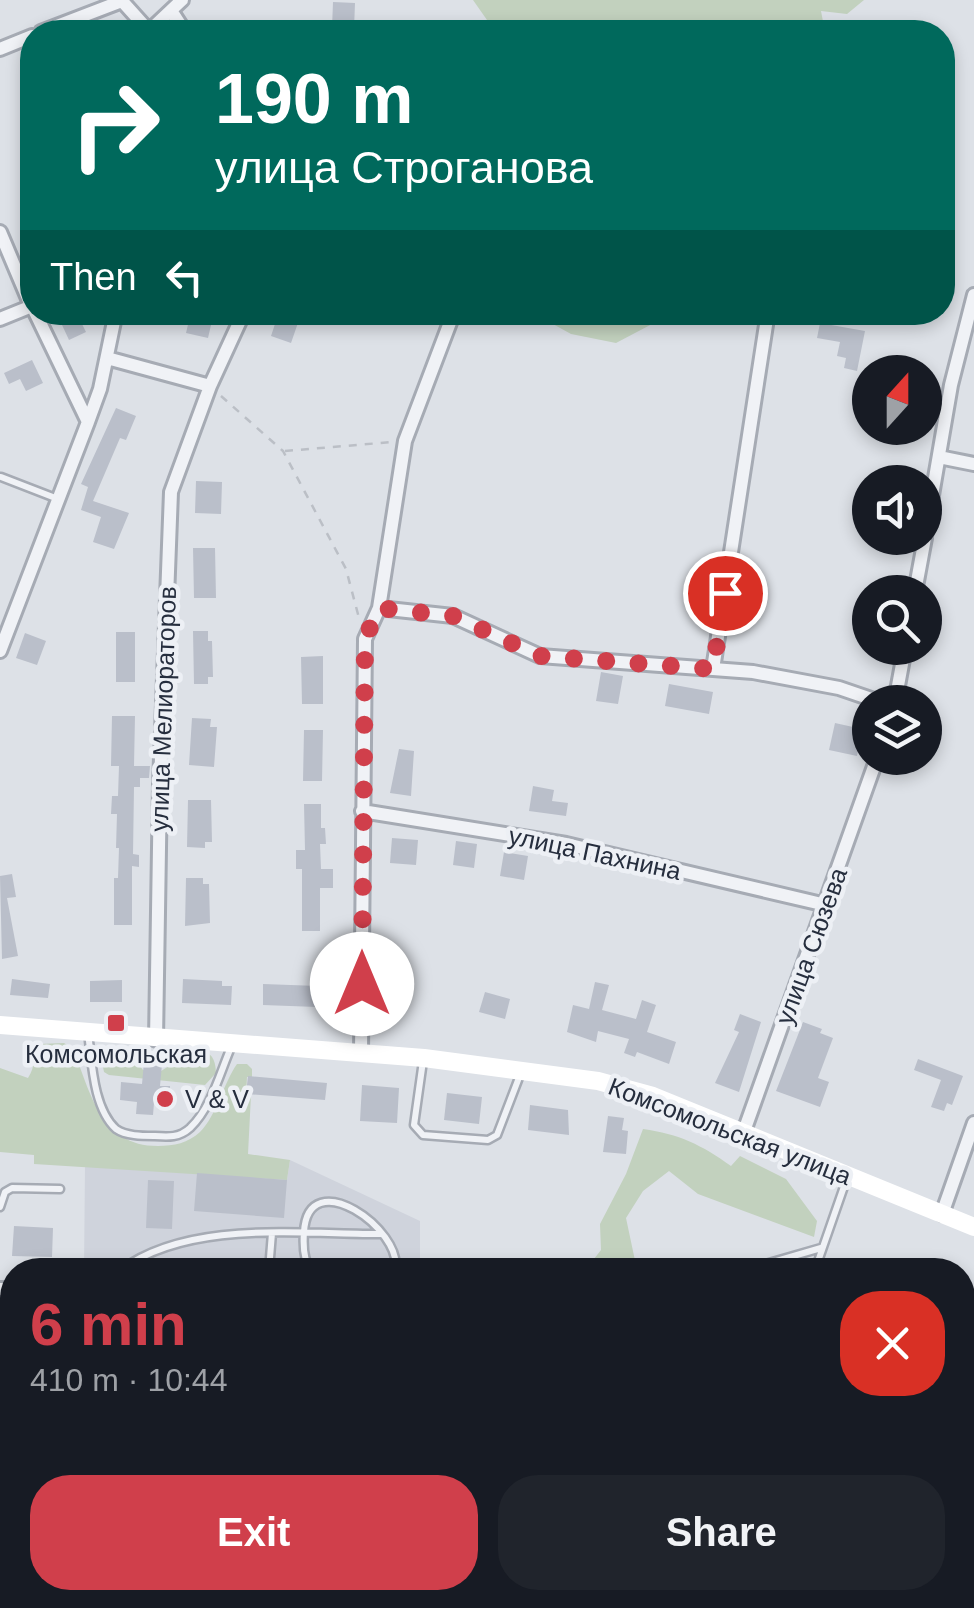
<!DOCTYPE html>
<html lang="en">
<head>
<meta charset="utf-8">
<style>
  :root { --surface:#171b24; --page:#20242c; --text:#f1f3f6; --muted:#9ea1a6; --accent:#d03f4b }
  body { margin:0; font-family:Helvetica,sans-serif; background:var(--page); color:var(--text); height:100vh; display:flex; flex-direction:column; font-size:38px; white-space:nowrap }
  * { box-sizing:border-box; margin:0 }
  p { font-size:32px; color:var(--muted) }
  .icon { flex:none; width:55px; height:55px; fill:none; stroke:currentColor; stroke-width:2; stroke-linecap:round; stroke-linejoin:round }
  .map { position:relative; flex:1; overflow:hidden }
  .drawer { position:absolute; left:0px; top:1258px; width:975px; height:352px; display:flex; flex-direction:column; background:var(--surface); border-radius:40px 40px 0 0; box-shadow:0 5px 15px #0003 }
  .drawer>* { flex:none }
  .banner { position:absolute; left:20px; top:20px; width:935px; height:305px; border-radius:40px; box-shadow:0 5px 15px #0003; background:#00695c; color:#fff; overflow:hidden }
  .needle { width:65px; rotate:21deg }
  .controls { position:absolute; left:852px; top:355px; display:grid; gap:20px }
  .controls a { display:grid; place-items:center; width:90px; height:90px; border-radius:50%; background:var(--surface); box-shadow:0 5px 15px #0003; font-size:50px }
  .pin { position:absolute; display:grid; place-items:center; width:85px; height:85px; color:#fff; margin:-42px; border:5px solid #fff; border-radius:50%; box-shadow:0 2px 10px #0007 }
  .me { position:absolute; width:110px; margin:-55px; rotate:0deg; stroke-linejoin:round; filter:drop-shadow(0 0 8px #0008) }
  .turn { display:flex; align-items:center; gap:35px; height:210px; padding:0 30px; font-size:45px }
  .turn .icon { width:130px; height:130px; stroke-width:2.5 }
  .turn b { display:block; font-size:70px; line-height:85px }
  .then { display:flex; align-items:center; height:95px; padding:0 30px; background:#0003; gap:20px; font-size:38px }
  .round { display:grid; place-items:center; flex:none; width:105px; height:105px; border-radius:40px; background:var(--page) }
  .head { display:flex; align-items:center; justify-content:space-between; height:170px; padding:0 30px }
  h1 { font-size:60px; font-weight:700; line-height:75px; color:var(--accent) }
  .action { display:flex; gap:20px; margin-top:auto; padding:20px 30px }
  .action a { flex:1; height:115px; border-radius:40px; background:var(--accent); color:#fff; font-size:40px; font-weight:700; line-height:115px; text-align:center }
  .action a+a { background:var(--page); color:var(--text) }
  .map>svg:first-child { display:block }
</style>
</head>
<body>
<div class="map">
<svg width="974" height="1608" viewBox="0 0 974 1608">
  <rect width="100%" height="100%" fill="#dde1e7"/>
  <!-- built -->
  <path fill="#cfd3dc" d="M290 1160 420 1221V1270H84L85 1166 287 1180Z
    M0 1458 12 1459V1598H278L287 1608H8L0 1586Z"/>
  <!-- green -->
  <path fill="#c2d1be" d="M473 0H864L847 14 821 11 825 32H490L487 20Z
    M533 313H657L654 323 616 343 571 334Z
    M64 1043 73 1049C91 1093 100 1146 158 1146 174 1146 188 1143 200 1132 217 1115 223 1084 237 1064H247L252 1069V1077H247L246 1094 251 1095 248 1154 290 1160 287 1180 34 1164V1155L0 1152V1068L28 1078C36 1066 33 1056 39 1044Z
    M107 1047C127 1045 132 1056 143 1070L161 1071C177 1062 215 1032 216 1073L205 1085 109 1075 104 1072 101 1057Z
    M643 1129C679 1134 702 1145 731 1166L740 1156 786 1179 817 1221 814 1237 698 1194 669 1171 643 1191 626 1218 637 1270H561L590 1264 601 1250 600 1224 626 1174Z"/>
  <!-- building -->
  <path fill="#babfca" d="M333 2 355 3 354 29 332 28Z
    M56 312H76L86 332 69 340Z
    M191 312H214L208 338 186 333Z
    M287 313 300 317 291 343 271 336 277 318 284 320Z
    M820 323 865 331 857 371 844 368 846 358 837 356 840 342 817 338Z
    M32 360 43 383 26 391 20 379 9 384 4 373Z
    M116 408 136 416 126 440 120 438 93 501 129 513 114 549 93 542 101 517 81 510 88 487 81 484Z
    M196 481 222 482 221 514 195 513Z
    M193 548H215L216 598H194Z
    M193 631H208V641H212L213 677H208V684H194Z
    M116 632H135V682H116Z
    M25 633 46 641 37 665 16 658Z
    M323 656V704H302L301 657Z
    M601 672 623 676 618 704 596 701Z
    M669 684 713 692 709 714 665 706Z
    M112 716H135L134 766H150L149 778H140V787H134L133 854 139 855V867L132 866V925H114V878H118L119 848H116L117 814H111L112 796H118L119 766H111Z
    M192 718 211 719 210 727H217L214 767 189 765Z
    M835 723 862 729 857 756 829 750Z
    M304 730H323L322 781H303Z
    M399 749 414 751 411 796 390 793Z
    M533 786 554 790 552 801 568 803 566 816 529 811Z
    M188 800H211L212 842H205V848L187 847Z
    M304 804H321V828H325L326 844H320L321 869H333V888H320V931H302V869H296V850H305Z
    M392 838 418 840 416 865 390 863Z
    M456 841 477 844 474 868 453 865Z
    M504 852 528 856 524 880 500 876Z
    M12 874 16 897 7 898 18 956 2 959 0 876Z
    M186 878H203V884H209L210 923 185 926Z
    M380 969H405V1008L381 1009Z
    M12 979 50 984 48 998 10 995Z
    M183 979 222 981V986H232L231 1005 182 1003Z
    M122 980V1002H90V981Z
    M595 982 609 985 602 1010 636 1019 642 1000 656 1005 647 1032 676 1042 669 1064 637 1052 635 1057 624 1053 629 1039 598 1031 596 1042 567 1032 573 1005 589 1009Z
    M263 984 318 986 317 1007 263 1005Z
    M485 992 510 999 505 1019 479 1012Z
    M740 1014 761 1022 739 1092 715 1083 739 1032 734 1030Z
    M803 1022 822 1029 820 1033 833 1038 818 1078 829 1082 820 1107 776 1091Z
    M918 1059 963 1076 952 1105 947 1103 944 1111 931 1107 941 1080 914 1070Z
    M144 1062 162 1064 160 1086H170L169 1104 154 1103 153 1115 136 1114 137 1102 120 1100 121 1082 142 1084Z
    M248 1076 327 1083 325 1100 246 1094Z
    M362 1085 399 1088 397 1123 360 1121Z
    M447 1093 482 1097 479 1124 444 1120Z
    M530 1105 568 1110 569 1135 528 1130Z
    M608 1116 624 1118 622 1130 628 1131 626 1154 603 1152Z
    M197 1173 287 1180 284 1218 194 1211Z
    M148 1180 174 1181 172 1229 146 1228Z
    M14 1226 53 1228 52 1257 12 1256Z
    M962 1339 974 1343V1372L963 1399Z
    M0 1536 8 1554 12 1553V1598H24L27 1606 21 1608H8L0 1586Z"/>
  <g fill="none" stroke-linecap="round" stroke-linejoin="round">
    <!-- lane casing -->
    <g stroke="#a6abb4" stroke-width="11">
      <path id="lane" d="M1 477 58 499
        M88 1033C92 1062 93 1108 116 1129 126 1136 142 1136 154 1136 168 1137 179 1138 190 1128 212 1107 220 1072 232 1045
        M423 1061 414 1125 423 1135 488 1140 497 1135 520 1075
        M0 1207 5 1192 12 1188 60 1189
        M121 1270C188 1220 300 1234 381 1234
        M269 1270 272 1233
        M311 1270C303 1260 303 1245 304 1232 308 1162 404 1230 395 1270
        M745 1270 821 1248
        M815 1270 847 1178
        M962 1442 974 1414
        M0 1523 12 1540
        M132 1598 135 1608
        M197 1598 217 1600 223 1608
        M529 1608 532 1598
        M687 1608 691 1598"/>
    </g>
    <!-- street casing -->
    <g stroke="#a6abb4" stroke-width="18">
      <path id="street" d="M172 12 185 32
        M41 32 122 1 149 31 182 0
        M0 49 32 36
        M0 232 32 308
        M0 319 32 306
        M107 358 210 386
        M88 422 100 389 116 312
        M939 457 974 464
        M925 536 951 385 974 295
        M915 592 925 538
        M379 608 453 616 540 656 753 672 839 688 880 702
        M0 651 88 422 35 312
        M713 669 766 325
        M895 702 905 648
        M362 811 566 844 826 905
        M156 1040 160 784 171 492 210 386 244 312
        M361 1053 365 639 379 608 405 441 454 312
        M743 1134 877 758
        M942 1214 974 1123
        M0 1289H12
        M0 1448H12"/>
    </g>
    <!-- path -->
    <path stroke="#bbbfc6" stroke-width="2.5" stroke-dasharray="8 8" stroke-linecap="butt" d="M221 396 283 451 346 569 359 618
      M285 451 392 442
      M333 1598 337 1608
      M804 1598 808 1608
      M897 1608 899 1598"/>
    <!-- lane -->
    <use href="#lane" stroke="#f0f2f6" stroke-width="6"/>
    <!-- street -->
    <use href="#street" stroke="#f0f2f6" stroke-width="12"/>
    <!-- secondary -->
    <path stroke="#fff" stroke-width="18" d="M0 1025 424 1058 598 1081 653 1096 974 1227"/>
  </g>
  <g fill="none" stroke-linecap="round" stroke-linejoin="round">
    <!-- route -->
    <path stroke="#d03f4b" stroke-width="18" stroke-dasharray="0 32.4" d="M362 984 365 639 379 608 453 616 540 656 713 669 725 593"/>
  </g>
  <!-- markers -->
  <g fill="#d03f4b" stroke="#edf0f5" stroke-width="4">
    <rect x="106" y="1013" width="20" height="20" rx="5"/>
    <circle cx="165" cy="1099" r="10"/>
  </g>
  <g text-anchor="middle" dominant-baseline="central" stroke-width="9" stroke-linejoin="round" paint-order="stroke">
    <!-- street labels -->
    <g font-size="25" fill="#262e3e" stroke="#edf0f5">
      <text transform="translate(163 709) rotate(-88)">улица Мелиораторов</text>
      <text transform="translate(595 853) rotate(12)">улица Пахнина</text>
      <text transform="translate(811 946) rotate(-70)">улица Сюзева</text>
      <text transform="translate(730 1131) rotate(21)">Комсомольская улица</text>
    </g>
    <!-- poi labels -->
    <g font-size="25" fill="#262e3e" stroke="#edf0f5">
      <text x="116" y="1054">Комсомольская</text>
      <text x="185" y="1099" text-anchor="start">V &amp; V</text>
    </g>
  </g>
</svg>
<div class="controls">
<a><svg class="needle" viewBox="-14 -14 28 28"><path d="M0-13l5 13h-10z" fill="#e53935"/><path d="M0 13l5-13h-10z" fill="#9ea1a6"/></svg></a>
<a><svg class="icon" aria-label="sound" viewBox="0 0 24 24"><path d="M4 9h4l5-4v14l-5-4H4zM17 9q2 3 0 6"/></svg></a>
<a><svg class="icon" aria-label="search" viewBox="0 0 24 24"><circle cx="10" cy="10" r="6"/><path d="M15 15l6 6"/></svg></a>
<a><svg class="icon" aria-label="layers" viewBox="0 0 24 24"><path d="M12 4l9 5-9 5-9-5zM3 14l9 5 9-5"/></svg></a>
</div>
<div class="pin" style="left:725px;top:593px;background:#d93025"><svg class="icon" aria-label="arrive" viewBox="0 0 24 24"><path d="M6 21V4h12l-3 4 3 4H6"/></svg></div>
<svg class="me" style="left:362px;top:984px" viewBox="-20 -20 40 40"><circle r="19" fill="#fff"/><path d="M0-13L10 11 0 6-10 11z" fill="#d03f4b"/></svg>
<div class="banner">
<div class="turn"><svg class="icon" aria-label="right" viewBox="0 0 24 24"><path d="M7 20v-9h11M14 6l5 5-5 5"/></svg><div><b>190 m</b>улица Строганова</div></div>
<div class="then">Then<svg class="icon" aria-label="left" viewBox="0 0 24 24"><path d="M17 20v-9H6M10 6l-5 5 5 5"/></svg></div>
</div>
<section class="drawer">
<div class="head"><div><h1>6 min</h1><p>410 m · 10:44</p></div><a class="round" style="background:#d93025;color:#fff"><svg class="icon" aria-label="close" viewBox="0 0 24 24"><path d="M6 6l12 12M18 6L6 18"/></svg></a></div>
<div class="action"><a>Exit</a><a>Share</a></div>
</section>
</div>
</body>
</html>
